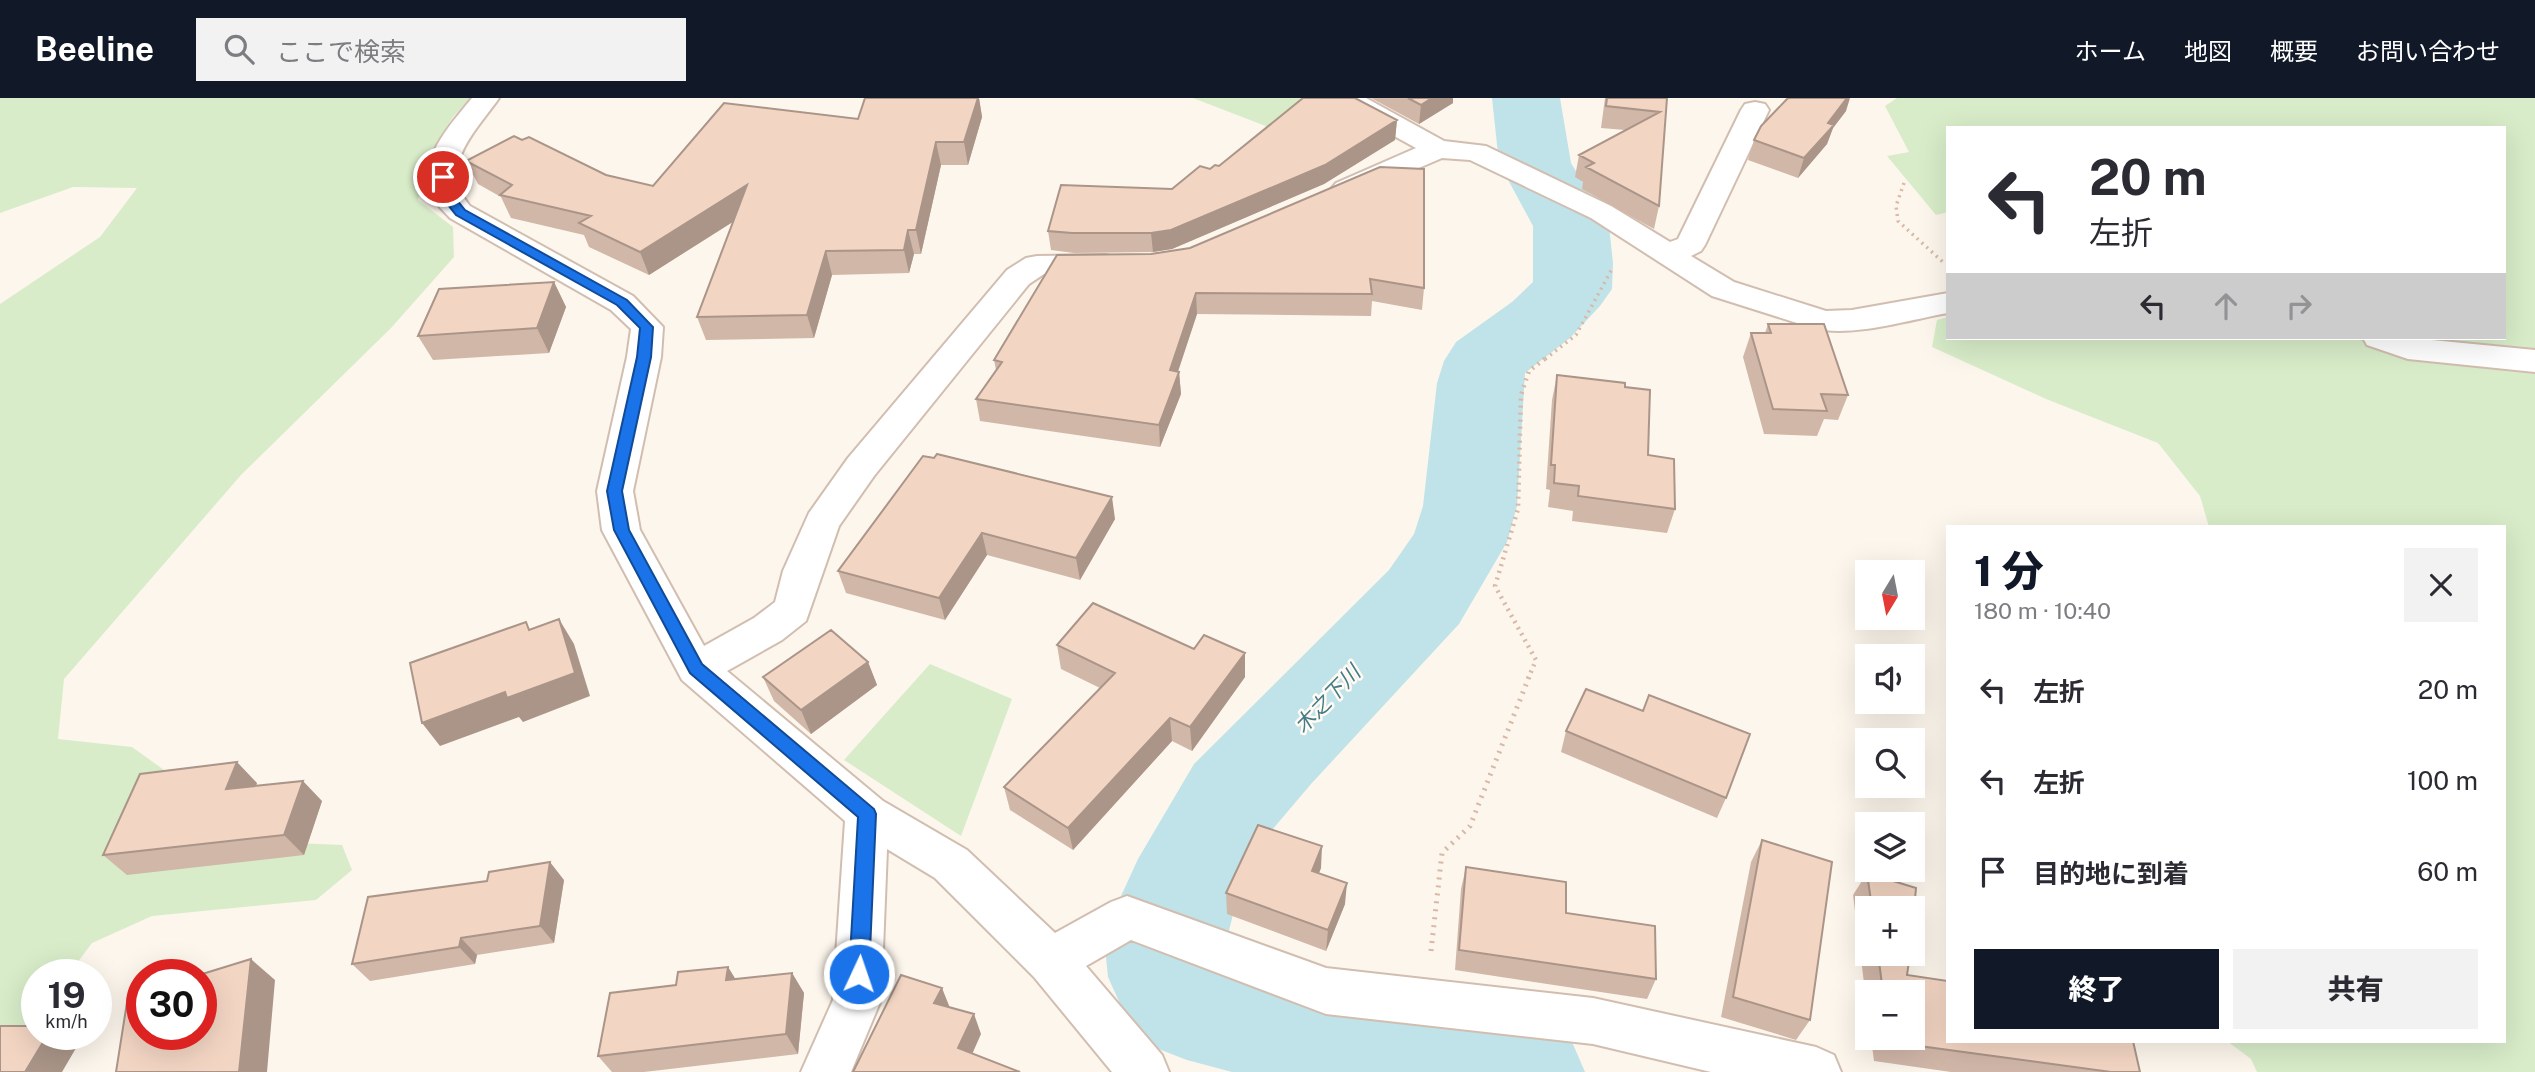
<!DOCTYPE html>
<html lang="ja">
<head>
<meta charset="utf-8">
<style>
  :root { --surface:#fff; --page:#f2f2f3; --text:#2b2b33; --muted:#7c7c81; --accent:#111827 }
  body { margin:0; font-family:"Public Sans","Noto Sans JP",sans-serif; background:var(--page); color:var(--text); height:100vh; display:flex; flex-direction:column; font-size:26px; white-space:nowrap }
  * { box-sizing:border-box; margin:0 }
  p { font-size:23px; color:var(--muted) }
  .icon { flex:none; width:38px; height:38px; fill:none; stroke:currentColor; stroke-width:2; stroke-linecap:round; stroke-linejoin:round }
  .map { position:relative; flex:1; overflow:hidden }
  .panel { position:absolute; left:1946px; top:427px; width:560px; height:518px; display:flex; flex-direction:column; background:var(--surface); border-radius:0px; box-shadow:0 7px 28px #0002 }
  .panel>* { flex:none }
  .hud { position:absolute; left:1946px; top:28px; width:560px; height:214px; border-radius:0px; box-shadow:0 7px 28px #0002; background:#fff; color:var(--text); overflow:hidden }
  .needle { width:46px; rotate:190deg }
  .fabs { position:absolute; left:1855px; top:462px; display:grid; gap:14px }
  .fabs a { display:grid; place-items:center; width:70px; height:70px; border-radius:0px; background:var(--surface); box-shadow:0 7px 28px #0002; font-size:35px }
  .speed { position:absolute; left:21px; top:861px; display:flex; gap:14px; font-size:35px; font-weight:700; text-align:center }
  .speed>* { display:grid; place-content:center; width:91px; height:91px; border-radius:50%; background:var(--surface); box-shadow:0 7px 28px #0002; line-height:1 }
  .speed small { font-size:18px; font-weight:400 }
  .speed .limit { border:10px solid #d22; background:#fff; color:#111 }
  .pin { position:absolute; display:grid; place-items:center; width:60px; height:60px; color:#fff; margin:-30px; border:4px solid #fff; border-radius:50%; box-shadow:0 2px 7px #0007 }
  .me { position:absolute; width:77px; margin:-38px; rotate:3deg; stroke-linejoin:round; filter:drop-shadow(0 0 5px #0008) }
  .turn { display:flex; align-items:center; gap:24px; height:147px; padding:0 28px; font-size:32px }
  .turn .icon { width:91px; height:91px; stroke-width:2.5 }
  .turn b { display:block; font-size:49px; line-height:60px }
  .lanes { display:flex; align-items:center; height:66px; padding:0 28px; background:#0003; justify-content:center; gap:35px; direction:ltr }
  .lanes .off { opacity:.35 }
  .round { display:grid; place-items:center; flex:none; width:74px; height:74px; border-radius:0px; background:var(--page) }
  .headline { display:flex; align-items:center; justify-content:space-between; height:119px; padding:0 28px }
  h1 { font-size:42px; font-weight:800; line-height:52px; color:var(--accent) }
  .primary-button { display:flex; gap:14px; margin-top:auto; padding:14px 28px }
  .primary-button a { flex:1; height:80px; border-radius:0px; background:var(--accent); color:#fff; font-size:28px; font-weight:800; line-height:80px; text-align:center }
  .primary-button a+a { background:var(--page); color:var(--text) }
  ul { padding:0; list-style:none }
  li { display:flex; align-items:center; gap:21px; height:91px; padding:0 28px }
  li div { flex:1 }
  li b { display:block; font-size:26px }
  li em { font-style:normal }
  header { display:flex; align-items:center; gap:42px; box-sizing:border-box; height:98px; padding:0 35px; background:var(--accent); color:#fff }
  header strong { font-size:33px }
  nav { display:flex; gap:38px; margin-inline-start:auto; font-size:24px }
  .search { width:490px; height:63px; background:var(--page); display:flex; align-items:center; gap:18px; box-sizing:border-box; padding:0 24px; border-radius:0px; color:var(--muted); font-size:26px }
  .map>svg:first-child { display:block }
</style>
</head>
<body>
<header>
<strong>Beeline</strong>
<div class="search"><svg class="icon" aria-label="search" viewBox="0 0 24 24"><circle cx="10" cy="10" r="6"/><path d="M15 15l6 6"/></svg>ここで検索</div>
<nav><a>ホーム</a><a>地図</a><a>概要</a><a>お問い合わせ</a></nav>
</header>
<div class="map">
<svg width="2535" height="974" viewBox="0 0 2535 974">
  <rect width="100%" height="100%" fill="#fdf6ec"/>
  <!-- green -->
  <path fill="#d8ecc9" d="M0 0H470L453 19 428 59 418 102 453 129 454 159 391 230 241 377 64 581 58 641 132 649 178 682 204 741 342 747 352 772 316 802 152 818 92 845 68 877H37V917L0 964V206L100 139 137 90 73 89 0 115Z
    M1193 0H1315L1289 37Z
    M1897 0H2535V974H2257L2251 961 2227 943H2504V429H2209L2200 398 2158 345 2046 301 1932 249 1937 222 1948 219V240H2504V30H1948V114L1936 117 1887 58 1909 54 1885 8Z
    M930 566 1012 601 961 738 844 662Z"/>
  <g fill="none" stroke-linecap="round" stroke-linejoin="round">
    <!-- river -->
    <path fill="#bfe3e8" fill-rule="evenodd" d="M1492 0H1560L1571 65 1609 128 1613 165 1612 191 1600 208 1570 240 1525 275 1517 408 1507 444 1459 526 1311 686 1272 732 1236 804 1225 849 1226 854 1404 895 1521 911 1566 930 1585 974H1232L1187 962 1143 945 1126 919 1108 879 1105 849 1121 798 1138 761 1194 666 1389 472 1414 436 1423 408 1437 285 1444 263 1456 244 1512 204 1533 184V128L1499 65Z"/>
    <!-- minor casing -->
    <g stroke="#d1beb0" stroke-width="4">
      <path id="minor" d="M472 0H499C477 32 436 69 470 108L633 198 663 229 661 259 633 393 640 432 704 548 754 520 775 504 783 473 809 415 848 360 1007 172 1026 160 1037 158 1105 157 1116 159 1120 166 1116 173 1105 175 1044 176 1029 186 874 378 839 428 806 523 782 542 727 573 883 703 967 752 1055 835 1111 804 1127 798 1326 870 1593 900 1816 949 1834 957 1841 974H1711L1593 946 1326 916 1131 842 1086 868 1162 957 1169 974H1112L1034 879 935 780 887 751 881 902 851 974H801L833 902 845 723 682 582 602 432 597 393 627 259 631 231 611 212 450 120C444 113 436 107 432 98 415 63 452 25 472 0Z
        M1333 0H1366L1444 43 1486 48 1611 108 1670 144 1678 141 1741 12 1745 6 1755 4 1765 6 1769 12 1705 147 1701 153 1691 158 1734 184 1826 213 1852 212 1948 195V215C1908 222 1851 240 1813 230L1712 198 1591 120 1470 62 1442 60 1356 97 1346 100 1336 97 1331 91 1336 85 1416 50 1336 6Z
        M2363 240H2411L2535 252V274L2408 261 2367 247Z"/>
    </g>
    <!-- path-far2 -->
    <path stroke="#d9b8a5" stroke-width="3.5" stroke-dasharray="2 4.5" stroke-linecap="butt" d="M1904 85 1896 108 1898 123 1944 165
      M1545 261 1576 237 1613 169"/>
    <!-- path-far1 -->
    <path stroke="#d9b8a5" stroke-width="4.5" stroke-dasharray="2 5" stroke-linecap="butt" d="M1528 581 1536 562 1495 488 1518 411 1521 297 1529 273 1547 259"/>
    <!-- path -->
    <path stroke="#d9b8a5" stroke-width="5" stroke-dasharray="2 6" stroke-linecap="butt" d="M1431 853 1442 755 1470 728 1529 579"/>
    <!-- minor -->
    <use href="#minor" fill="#fff" fill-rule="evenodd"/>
  </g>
  <!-- wall -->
  <path fill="#d1b7a8" d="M865 0H979L982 19 968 67H941L921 156H914L909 175 832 177 814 240 706 242 697 219 733 123 649 177 589 149 584 137 511 120 501 99 478 86 466 63 522 42 606 77 653 88 858 21Z
    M1371 0H1453V5L1419 26Z
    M1605 0H1667L1659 108 1654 131 1582 91 1583 84 1575 79 1579 57 1625 32 1601 30Z
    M1846 13 1833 30 1827 46 1798 80 1748 62 1754 42Z
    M1397 22 1395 42 1324 86 1172 151 1153 154 1074 155 1051 152 1048 133 1172 91 1210 71Z
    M1190 150 1424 190 1422 212 1372 203 1371 218 1197 216 1178 274H1179L1181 296 1160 349 980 323 976 301 996 272 994 262 1151 156Z
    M554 184 566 209 549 255 433 262 418 238Z
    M1768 226 1848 297 1838 322 1824 321 1817 338 1764 336 1743 259 1751 235H1765Z
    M1557 277 1625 289 1648 357 1675 411 1667 435 1572 423 1573 413 1548 409 1550 392 1546 391 1552 302Z
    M923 358 1115 421 1080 482 987 457 945 522 846 495 838 473Z
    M1057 547 1194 551 1245 555V579L1192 653 1172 643 1073 752 1010 712 1004 689 1100 590 1061 571Z
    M868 564 877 587 811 636 774 603 763 579Z
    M1643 613 1726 700 1717 720 1561 654 1566 633Z
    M257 685 256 688 322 703 304 757 127 777 103 757Z
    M1762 742 1810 922 1796 942 1721 919 1751 764Z
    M1466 769 1566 815 1656 881 1647 901 1455 872 1461 791Z
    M1321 770 1319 775 1345 806 1326 853 1227 816 1226 795Z
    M1867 775 1913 810H1867V856H1910L1907 877 2140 974H1951L1874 963 1871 940H1913V894H1867V909L1853 797Z
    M564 782 554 845 477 857 475 866 370 883 352 866Z
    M728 869 735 881 792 875 804 895 798 956 644 974H612L598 958Z"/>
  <!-- shaded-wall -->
  <path fill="#aa9588" d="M978 0H979L982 19 968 67 964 44Z
    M1432 0H1453V5L1419 26 1421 7Z
    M1847 0H1850L1846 13 1833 30 1827 46 1798 80 1804 60 1828 25Z
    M1397 22 1395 42 1324 86 1172 151 1153 154 1151 135Z
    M936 44 941 67 921 156 916 132Z
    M747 87 755 110 649 177 640 154Z
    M908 132 914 156 909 175 904 152Z
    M826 153 832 177 814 240 807 217Z
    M554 184 566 209 549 255 537 230Z
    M1196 195 1197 216 1171 294 1170 272Z
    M1179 274 1181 296 1160 349 1159 327Z
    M1112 399 1115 421 1080 482 1076 460Z
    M982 435 987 457 945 522 939 500Z
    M559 521 574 546 590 598 523 624 519 619 440 648 422 625Z
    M1245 555V579L1192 653 1190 629Z
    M868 564 877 587 811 636 801 612Z
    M1170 620 1172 643 1073 752 1068 730Z
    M237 664 257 685 247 711 226 691Z
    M303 683 322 703 304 757 284 737Z
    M1322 748 1321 770 1311 794 1312 773Z
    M550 764 564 782 554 845 540 828Z
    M1347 785 1345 806 1326 853 1328 832Z
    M461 840 477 857 475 866 459 849Z
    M251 861 275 882 267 974H239Z
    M728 869 741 890 726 882Z
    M792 875 804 895 798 956 786 936Z
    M942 890 950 910 934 905Z
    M974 916 981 936 966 970 958 950Z
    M48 936H64L79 945 62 974H25Z"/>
  <!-- building -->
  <path fill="#f3d5c3" stroke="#aa9588" stroke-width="2" d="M865 0H978L964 44H936L916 132H908L904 152 826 153 807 217 697 219 747 87 640 154 579 125 591 118 500 97 512 87 466 63 514 38 522 42 529 39 606 77 653 88 724 5 858 21Z
    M1303 0H1355L1397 22 1325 67 1171 132 1151 135H1072L1048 133 1061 87 1172 91 1200 68 1210 71 1215 67 1219 68Z
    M1408 0H1432L1421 7Z
    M1607 0H1667L1659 108 1586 69 1594 65 1579 57 1660 14 1606 8Z
    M1788 0H1847L1828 25 1834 27 1804 60 1754 42 1761 28Z
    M1380 69 1424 71V190L1370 181 1372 196 1196 195 1170 272 1179 274 1159 327 976 301 1002 264 994 262 1057 157 1151 156 1190 150Z
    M554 184 537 230 418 238 439 191Z
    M1768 226H1824L1848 297 1821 296 1827 313 1773 311 1751 235H1771Z
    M1557 277 1625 285V289L1650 292 1648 357 1674 361 1675 411 1578 398 1579 388 1554 385 1555 367H1551Z
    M937 356 1112 399 1076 460 982 435 939 500 838 473 923 358 934 360Z
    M1093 505 1194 551 1204 537 1245 555 1190 629 1170 620 1068 730 1004 689 1115 575 1057 547Z
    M559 521 575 575 507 600 505 594 422 625 410 565 526 524 529 532Z
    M831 532 868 564 801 612 763 579Z
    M1586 591 1643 613 1649 597 1750 636 1726 700 1566 633Z
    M237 664 226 691 303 683 284 737 103 757 140 676Z
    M1258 727 1322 748 1312 773 1347 785 1328 832 1226 795Z
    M1762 742 1832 764 1810 922 1733 899Z
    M550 764 540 828 461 840 459 849 352 866 368 799 487 783 489 774Z
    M1466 769 1566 784V815L1655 828 1656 881 1459 852Z
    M1867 775 1916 790 1913 824V810H1872Z
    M1878 856H1910L1907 877 1948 883V943H2133L2140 974H2111L1890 944 1889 940H1913V894H1883Z
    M251 861 239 974H116L128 898 142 894V936H201V877H199Z
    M728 869 726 882 792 875 786 936 598 958 610 895 676 887 678 874Z
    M901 877 942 890 934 905 974 916 958 950 1020 974H853Z
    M0 928H37V936H48L25 974H0Z"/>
  <!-- route -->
  <path fill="#1a73e8" stroke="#114b97" stroke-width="2" d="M443 75 449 79 453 97 465 112 627 202 653 229 651 259 622 393 629 432 702 566 874 711 876 716 869 876 866 882 859 885 852 882 849 876 858 719 690 575 614 432 607 393 637 259 640 230 617 207 456 117 441 98 437 79Z"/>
  <g text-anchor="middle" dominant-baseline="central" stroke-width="5" stroke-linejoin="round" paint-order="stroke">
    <!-- water labels -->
    <g font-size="21" font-style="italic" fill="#437c86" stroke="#fffaf3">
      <text transform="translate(1327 601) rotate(-46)">木之下川</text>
    </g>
  </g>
</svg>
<div class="fabs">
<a><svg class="needle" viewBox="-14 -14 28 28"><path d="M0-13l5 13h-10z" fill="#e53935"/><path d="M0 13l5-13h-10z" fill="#7c7c81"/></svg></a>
<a><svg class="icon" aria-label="sound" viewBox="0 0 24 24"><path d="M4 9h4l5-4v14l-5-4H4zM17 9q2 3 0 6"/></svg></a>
<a><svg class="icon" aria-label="search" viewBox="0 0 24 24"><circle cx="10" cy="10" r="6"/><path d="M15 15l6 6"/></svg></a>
<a><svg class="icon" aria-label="layers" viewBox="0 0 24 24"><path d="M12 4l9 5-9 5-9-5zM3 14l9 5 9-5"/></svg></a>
<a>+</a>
<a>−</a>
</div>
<div class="speed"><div>19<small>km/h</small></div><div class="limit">30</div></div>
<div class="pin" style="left:443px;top:79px;background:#d93025"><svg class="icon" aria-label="arrive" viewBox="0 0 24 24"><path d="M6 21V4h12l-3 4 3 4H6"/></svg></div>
<svg class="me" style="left:859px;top:876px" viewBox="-20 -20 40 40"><circle r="17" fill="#1a73e8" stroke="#fff" stroke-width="3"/><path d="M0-11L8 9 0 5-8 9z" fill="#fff"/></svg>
<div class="hud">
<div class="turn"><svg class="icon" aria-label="left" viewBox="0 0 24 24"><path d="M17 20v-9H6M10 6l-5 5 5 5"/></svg><div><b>20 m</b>左折</div></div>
<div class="lanes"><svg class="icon" aria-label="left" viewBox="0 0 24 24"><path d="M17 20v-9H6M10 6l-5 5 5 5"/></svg><svg class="icon off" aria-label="ahead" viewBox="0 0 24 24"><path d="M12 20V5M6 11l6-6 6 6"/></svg><svg class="icon off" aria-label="right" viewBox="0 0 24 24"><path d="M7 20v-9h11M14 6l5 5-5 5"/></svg></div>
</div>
<section class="panel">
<div class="headline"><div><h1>1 分</h1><p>180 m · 10:40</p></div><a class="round"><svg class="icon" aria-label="close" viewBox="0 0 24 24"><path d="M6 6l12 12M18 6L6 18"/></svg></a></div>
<ul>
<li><svg class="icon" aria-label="left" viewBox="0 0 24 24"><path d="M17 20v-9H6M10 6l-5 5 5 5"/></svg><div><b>左折</b></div><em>20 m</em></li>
<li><svg class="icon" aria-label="left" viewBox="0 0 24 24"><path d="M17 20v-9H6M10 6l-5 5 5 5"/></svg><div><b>左折</b></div><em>100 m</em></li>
<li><svg class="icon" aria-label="arrive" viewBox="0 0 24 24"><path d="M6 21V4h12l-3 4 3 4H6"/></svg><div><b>目的地に到着</b></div><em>60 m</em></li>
</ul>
<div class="primary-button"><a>終了</a><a>共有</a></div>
</section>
</div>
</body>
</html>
